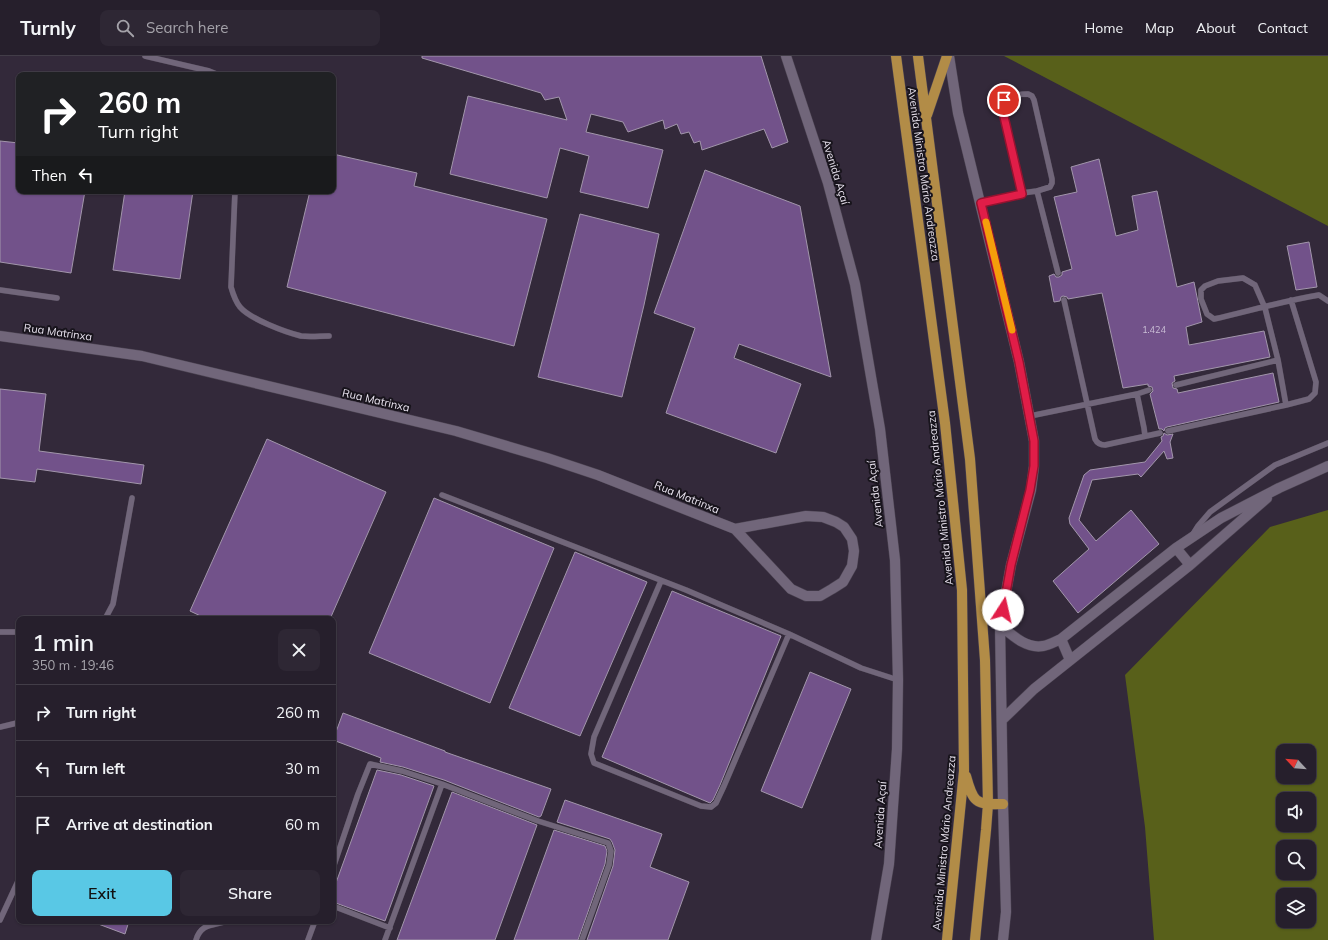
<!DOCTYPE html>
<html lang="en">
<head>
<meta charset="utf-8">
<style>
  :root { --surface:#261f2c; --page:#2e2734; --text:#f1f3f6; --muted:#a4a2a9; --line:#423d48; --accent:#59c8e5 }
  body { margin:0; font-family:Mulish,sans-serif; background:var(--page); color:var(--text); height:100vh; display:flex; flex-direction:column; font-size:15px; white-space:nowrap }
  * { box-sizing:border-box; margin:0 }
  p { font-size:13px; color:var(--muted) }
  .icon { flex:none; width:22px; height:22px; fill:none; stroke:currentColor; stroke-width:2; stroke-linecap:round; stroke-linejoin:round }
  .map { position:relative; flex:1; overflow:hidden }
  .sheet { position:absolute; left:16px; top:560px; width:320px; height:308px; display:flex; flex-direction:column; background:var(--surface); border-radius:8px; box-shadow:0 1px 3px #0004,0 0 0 1px var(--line) }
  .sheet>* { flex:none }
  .guide { position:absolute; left:16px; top:16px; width:320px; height:122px; border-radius:8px; box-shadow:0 1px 3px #0004,0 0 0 1px var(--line); background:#202124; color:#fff; overflow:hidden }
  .needle { width:26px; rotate:296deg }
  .controls { position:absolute; left:1276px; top:688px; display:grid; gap:8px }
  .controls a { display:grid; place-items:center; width:40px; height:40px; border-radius:8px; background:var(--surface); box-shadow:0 1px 3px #0004,0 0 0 1px var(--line); font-size:20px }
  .pin { position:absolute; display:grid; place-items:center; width:34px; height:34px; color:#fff; margin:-17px; border:2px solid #fff; border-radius:50%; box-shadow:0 1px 4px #0007 }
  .me { position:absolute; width:44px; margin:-22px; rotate:10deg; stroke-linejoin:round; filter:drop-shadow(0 0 3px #0008) }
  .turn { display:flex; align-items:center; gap:14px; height:84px; padding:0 16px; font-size:18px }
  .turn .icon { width:52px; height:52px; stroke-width:2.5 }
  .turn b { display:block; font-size:28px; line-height:34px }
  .then { display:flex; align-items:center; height:38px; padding:0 16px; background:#0003; gap:8px; font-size:15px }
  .round { display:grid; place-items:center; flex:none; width:42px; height:42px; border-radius:8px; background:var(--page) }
  .overview { display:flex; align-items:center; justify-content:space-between; height:68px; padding:0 16px }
  h1 { font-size:24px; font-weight:600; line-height:30px }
  .cta { display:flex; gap:8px; margin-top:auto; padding:8px 16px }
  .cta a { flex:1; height:46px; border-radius:8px; background:var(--accent); color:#111; font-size:16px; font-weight:600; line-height:46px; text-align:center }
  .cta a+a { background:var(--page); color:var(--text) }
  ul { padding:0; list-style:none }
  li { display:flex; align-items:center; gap:12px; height:56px; padding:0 16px; border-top:1px solid var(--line) }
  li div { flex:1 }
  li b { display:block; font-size:15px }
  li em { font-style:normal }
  header { display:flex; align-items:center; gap:24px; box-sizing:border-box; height:56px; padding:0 20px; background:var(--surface); border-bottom:1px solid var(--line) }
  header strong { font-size:19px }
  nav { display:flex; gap:22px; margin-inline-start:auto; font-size:14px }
  .search { width:280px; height:36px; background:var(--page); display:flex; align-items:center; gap:10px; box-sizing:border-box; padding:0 14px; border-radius:8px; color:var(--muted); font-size:15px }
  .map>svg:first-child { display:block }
</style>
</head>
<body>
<header>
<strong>Turnly</strong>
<div class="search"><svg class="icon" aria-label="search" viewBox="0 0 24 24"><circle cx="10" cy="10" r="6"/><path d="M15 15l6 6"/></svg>Search here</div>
<nav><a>Home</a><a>Map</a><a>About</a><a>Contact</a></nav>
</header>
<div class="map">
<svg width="1328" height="884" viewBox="0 0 1328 884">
  <rect width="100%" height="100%" fill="#33293a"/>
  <!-- forest -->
  <path fill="#58601a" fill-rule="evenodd" d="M1004 0H1328V170Z
    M1328 454V884H1154L1145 771 1125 619 1270 471ZM1283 695H1309V721H1283ZM1283 743H1309V769H1283ZM1283 791H1309V817H1283ZM1283 839H1309V865H1283Z"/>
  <!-- building -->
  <path fill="#72528a" stroke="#a296ab" d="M422 0H761L788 86 772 92 764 73 702 94 700 85 694 87 689 76 681 78 677 68 665 73 663 64 628 76 623 66 591 58 586 76 663 94 648 152 580 136 589 100 560 92 547 142 450 118 468 40 567 64 559 41 545 44 541 37 422 2Z
    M0 85 19 87V135H85L71 217 0 206Z
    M333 98 417 117 414 130 547 163 514 290 287 231 310 135H333Z
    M1099 103 1116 180 1138 174 1132 140 1157 135 1177 231 1194 226 1202 266 1186 271 1189 289 1264 275 1270 301 1174 320 1175 325 1172 327 1173 332 1177 333 1178 337 1273 317 1279 346 1167 371 1165 372 1164 375 1162 373H1159L1150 338 1153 335 1152 331 1148 330V328L1123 332 1102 237 1068 243 1067 241 1063 240 1061 241 1060 245 1054 246 1049 220 1054 218 1056 221H1059L1062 219V216L1072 213 1054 141 1077 136 1071 111Z
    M705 114 800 150 831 321 739 288 734 302 801 328 776 397 666 357 695 272 654 257Z
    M125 135H193L180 223 113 214Z
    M580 158 659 178 644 249 622 341 538 321Z
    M1309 186 1317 231 1296 234 1287 190Z
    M0 333 46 338 39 395 144 409 141 428 37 413 35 426 0 422Z
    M1164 377 1167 379 1173 378 1170 386 1173 402 1167 403 1164 395 1141 421 1138 418 1092 424 1079 464 1096 485 1131 454 1159 488 1078 557 1053 525 1089 493 1070 468 1069 462 1084 419 1090 414 1145 406 1162 385 1161 381 1163 380Z
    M267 383 386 436 330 563H207L190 555Z
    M434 442 554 492 490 647 369 597Z
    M575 496 647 526 580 680 509 652Z
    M672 535 781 580 720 729 713 744 710 747 602 701Z
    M810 616 851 633 802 752 761 735Z
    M343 657 445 695V696L551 733 541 760 539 761 444 724 403 711 380 706 381 702 333 684Z
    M377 714 401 719 434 730 385 865 333 846V835Z
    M452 736 537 769 495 884H397Z
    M565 744 662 778 650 811 689 826 668 884H587L613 810 615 794 612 786 610 783 557 766Z
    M554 774 605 790 607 795 605 808 578 884H514Z
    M93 865H129L125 878 93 866Z"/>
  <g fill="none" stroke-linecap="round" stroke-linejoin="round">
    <!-- lane casing -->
    <g stroke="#4c4452" stroke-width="6">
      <path id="lane" d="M145 0 209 15 219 19
        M235 135 231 231C233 238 235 245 240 251 250 263 285 276 301 280 310 281 320 280 329 280
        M1022 137 1037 135
        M981 147 1022 137 1002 48C1006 40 1020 38 1028 38L1032 40 1034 44 1052 123V127L1050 131 1037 135 1058 217
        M0 234 57 242
        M1064 244 1095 383C1097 387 1100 389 1105 389L1160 377
        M1176 329 1278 304
        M1137 338 1149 334
        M1286 349 1278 304 1265 252 1255 229 1243 222 1218 225 1205 230 1201 234V243L1207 258 1214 263C1249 255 1283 245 1319 239L1328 245
        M1030 360 1137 338 1144 372 1145 380
        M1168 375 1286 349 1309 343 1315 337 1316 326 1291 244
        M442 439 686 534 789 578 861 612 898 624
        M1193 478 1198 470 1210 456 1275 409 1328 387
        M661 525 594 681 591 698 594 707 701 750 711 751 716 747 724 730 789 578
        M105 563 113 548 132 442
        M0 576H19
        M0 671 17 667 19 668
        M442 728 538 765 608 787 611 795 609 809 582 884
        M333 812 358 738 370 708 402 715 442 728 385 884
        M333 850 390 872
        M0 864 19 823
        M196 884C201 867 213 870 227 865
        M308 884 315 865"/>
    </g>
    <!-- street casing -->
    <g stroke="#4c4452" stroke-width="11">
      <path id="street" d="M0 280 142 300 456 375 547 402 598 419 735 473 791 533 806 540H820L832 533 843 526 852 510 854 495 852 483 844 471 836 466 823 461 806 460 735 473
        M1003 748 1006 856 1003 884"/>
    </g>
    <!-- secondary casing -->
    <g stroke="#4c4452" stroke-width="11">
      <path id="secondary" d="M786 0 828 127 855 228 880 373 895 504 898 624 897 693 889 808 876 884
        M949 0 958 57 1019 306 1034 385V410L1031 434 1011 509 1000 569 1003 748
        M1176 492 1190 509
        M1000 569C1012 579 1026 593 1043 590 1049 589 1056 585 1061 583L1176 492 1221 462 1279 432 1328 410
        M1061 583 1070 604
        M1002 664 1034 633 1190 509 1267 442"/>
    </g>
    <!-- primary casing -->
    <g stroke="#4c4452" stroke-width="11">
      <path id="primary" d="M896 0 945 367 962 534 964 715 947 884
        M918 0 970 403 985 604 988 748 986 774 975 884
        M927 59 947 0
        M966 720C973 746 975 749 1003 748"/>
    </g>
    <!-- lane -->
    <use href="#lane" stroke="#71667a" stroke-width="5.5"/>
    <!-- street -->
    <use href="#street" stroke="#71667a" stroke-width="10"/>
    <!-- secondary -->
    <use href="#secondary" stroke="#71667a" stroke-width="10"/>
    <!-- primary -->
    <use href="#primary" stroke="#b28c47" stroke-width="10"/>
  </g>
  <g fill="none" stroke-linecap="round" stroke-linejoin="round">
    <!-- route casing -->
    <g stroke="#92132f" stroke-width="10">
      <path id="route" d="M1003 554 1011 509 1030 434 1034 410V385L1019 306 981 147 1022 138 1002 52V48L1004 44"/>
    </g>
    <!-- route -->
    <use href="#route" stroke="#e11d48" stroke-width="7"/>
    <!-- slow -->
    <path stroke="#f59e0b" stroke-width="7" d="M986 166 1012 274"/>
  </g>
  <g text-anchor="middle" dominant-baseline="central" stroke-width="4" stroke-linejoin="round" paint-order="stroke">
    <!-- number labels -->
    <g font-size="9" fill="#cbbfd6">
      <text x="1154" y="273">1.424</text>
    </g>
    <!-- street labels -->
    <g font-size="11" fill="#e9e3ef" stroke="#18141c">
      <text transform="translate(836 116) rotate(73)">Avenida Açaí</text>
      <text transform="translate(924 118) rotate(82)">Avenida Ministro Mário Andreazza</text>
      <text transform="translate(58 276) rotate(8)">Rua Matrinxa</text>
      <text transform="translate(376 344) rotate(13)">Rua Matrinxa</text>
      <text transform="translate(875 438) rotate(-97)">Avenida Açaí</text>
      <text transform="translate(687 441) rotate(22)">Rua Matrinxa</text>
      <text transform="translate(940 442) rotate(-96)">Avenida Ministro Mário Andreazza</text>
      <text transform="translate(880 759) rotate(-86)">Avenida Açaí</text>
      <text transform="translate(944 787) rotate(-85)">Avenida Ministro Mário Andreazza</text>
    </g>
  </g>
</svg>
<div class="controls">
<a><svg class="needle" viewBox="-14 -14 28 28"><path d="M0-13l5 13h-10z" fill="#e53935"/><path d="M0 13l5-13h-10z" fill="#a4a2a9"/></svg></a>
<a><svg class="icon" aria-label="sound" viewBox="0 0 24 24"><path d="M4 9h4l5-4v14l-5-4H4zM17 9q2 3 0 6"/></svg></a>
<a><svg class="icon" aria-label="search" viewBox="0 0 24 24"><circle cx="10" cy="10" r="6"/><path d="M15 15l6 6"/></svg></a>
<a><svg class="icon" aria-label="layers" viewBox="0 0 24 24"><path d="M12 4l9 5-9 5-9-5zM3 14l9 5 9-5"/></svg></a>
</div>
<div class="pin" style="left:1004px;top:44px;background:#d93025"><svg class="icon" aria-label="arrive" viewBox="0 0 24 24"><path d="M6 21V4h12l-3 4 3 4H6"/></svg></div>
<svg class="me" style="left:1003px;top:554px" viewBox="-20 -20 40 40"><circle r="19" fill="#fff"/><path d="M0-13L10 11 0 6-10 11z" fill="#e11d48"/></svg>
<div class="guide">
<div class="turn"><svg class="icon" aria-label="right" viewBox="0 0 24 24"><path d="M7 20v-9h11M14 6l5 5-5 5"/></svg><div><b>260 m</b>Turn right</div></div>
<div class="then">Then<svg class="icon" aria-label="left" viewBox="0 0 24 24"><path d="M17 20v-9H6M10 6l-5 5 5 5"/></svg></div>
</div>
<section class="sheet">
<div class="overview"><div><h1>1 min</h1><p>350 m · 19:46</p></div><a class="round"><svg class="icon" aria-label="close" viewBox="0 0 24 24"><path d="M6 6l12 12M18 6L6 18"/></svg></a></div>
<ul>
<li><svg class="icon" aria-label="right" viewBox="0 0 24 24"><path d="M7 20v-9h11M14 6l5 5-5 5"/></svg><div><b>Turn right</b></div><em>260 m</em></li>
<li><svg class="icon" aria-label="left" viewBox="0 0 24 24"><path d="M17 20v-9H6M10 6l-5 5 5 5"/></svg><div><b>Turn left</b></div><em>30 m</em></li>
<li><svg class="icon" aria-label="arrive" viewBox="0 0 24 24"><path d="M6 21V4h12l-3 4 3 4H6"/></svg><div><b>Arrive at destination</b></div><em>60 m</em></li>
</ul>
<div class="cta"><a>Exit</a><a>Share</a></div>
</section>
</div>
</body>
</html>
